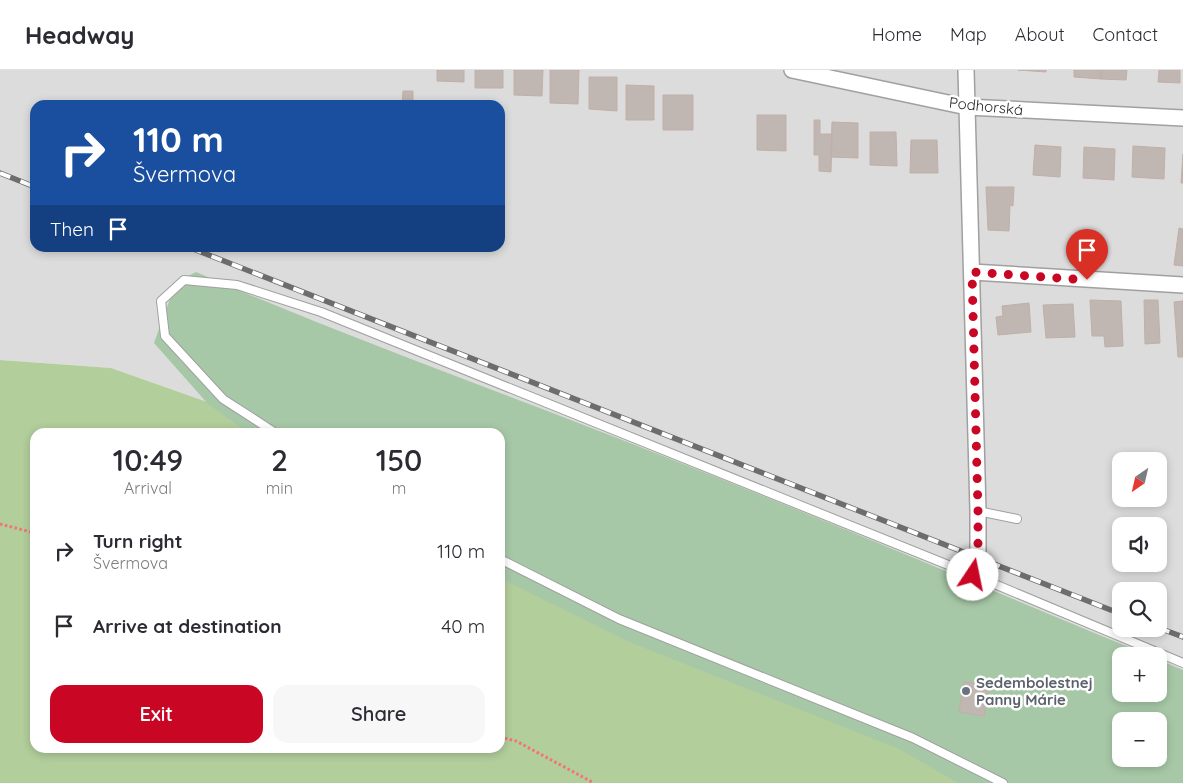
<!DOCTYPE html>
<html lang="en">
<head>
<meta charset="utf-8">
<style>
  :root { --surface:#fff; --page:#f7f7f7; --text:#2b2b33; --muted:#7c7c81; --line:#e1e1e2; --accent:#c90624 }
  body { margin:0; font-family:Quicksand,sans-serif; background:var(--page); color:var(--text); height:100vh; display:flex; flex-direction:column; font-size:19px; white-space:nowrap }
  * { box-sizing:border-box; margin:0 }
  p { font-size:16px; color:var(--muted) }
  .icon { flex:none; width:28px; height:28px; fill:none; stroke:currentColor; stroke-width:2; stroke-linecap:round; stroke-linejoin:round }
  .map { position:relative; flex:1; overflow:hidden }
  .details { position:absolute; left:30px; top:358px; width:475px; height:325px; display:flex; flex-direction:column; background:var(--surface); border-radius:15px; box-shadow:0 2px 8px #0003 }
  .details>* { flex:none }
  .guide { position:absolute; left:30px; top:30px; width:475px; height:152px; border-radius:15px; box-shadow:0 2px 8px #0003; background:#1a4fa0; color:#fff; overflow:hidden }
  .needle { width:32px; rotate:214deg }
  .buttons { position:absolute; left:1112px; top:382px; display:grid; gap:10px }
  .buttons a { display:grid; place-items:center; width:55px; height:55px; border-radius:10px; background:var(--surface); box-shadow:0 2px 8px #0003; font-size:25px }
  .pin { position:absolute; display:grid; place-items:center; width:42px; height:42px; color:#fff; margin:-51px -21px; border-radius:50% 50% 50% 0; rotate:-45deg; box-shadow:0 0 5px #0007 }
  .pin .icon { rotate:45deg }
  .me { position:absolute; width:55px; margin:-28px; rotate:11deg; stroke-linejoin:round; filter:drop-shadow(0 0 4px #0008) }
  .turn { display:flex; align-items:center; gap:18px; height:105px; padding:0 20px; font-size:22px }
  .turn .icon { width:65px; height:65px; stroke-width:2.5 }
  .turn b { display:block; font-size:35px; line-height:42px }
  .then { display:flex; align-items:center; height:48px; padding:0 20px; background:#0003; gap:10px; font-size:19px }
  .eta { display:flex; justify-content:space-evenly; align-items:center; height:85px; text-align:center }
  .eta b { font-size:30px; font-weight:600; line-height:35px }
  .button { display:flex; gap:10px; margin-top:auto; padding:10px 20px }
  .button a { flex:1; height:58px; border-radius:15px; background:var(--accent); color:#fff; font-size:20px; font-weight:600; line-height:58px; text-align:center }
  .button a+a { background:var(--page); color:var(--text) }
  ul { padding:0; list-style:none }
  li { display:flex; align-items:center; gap:15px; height:75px; padding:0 20px }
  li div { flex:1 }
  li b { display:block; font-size:19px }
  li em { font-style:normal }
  header { display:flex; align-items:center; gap:30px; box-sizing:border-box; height:70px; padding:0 25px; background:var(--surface); border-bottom:1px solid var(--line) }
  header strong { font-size:24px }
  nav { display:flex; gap:28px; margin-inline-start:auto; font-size:18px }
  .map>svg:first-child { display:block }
</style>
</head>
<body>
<header>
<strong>Headway</strong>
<nav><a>Home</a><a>Map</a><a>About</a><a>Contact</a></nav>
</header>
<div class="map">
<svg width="1183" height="713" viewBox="0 0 1183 713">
  <rect width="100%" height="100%" fill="#f0ebe6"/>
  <!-- residential -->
  <path fill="#dddcdc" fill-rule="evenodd" d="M0 0H1183V713H977L500 362H292L111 298 0 290ZM35 35H500V178H35ZM1121 391H1159V429H1121ZM1121 456H1159V494H1121ZM1121 521H1159V559H1121ZM1121 586H1159V624H1121ZM1121 651H1159V689H1121Z"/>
  <!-- forest -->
  <path fill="#b2ce9b" d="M0 290 111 298 292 362H35V678H500V475L977 713H0Z"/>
  <!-- cemetery -->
  <path fill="#a7c8a7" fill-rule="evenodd" d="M196 202C348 268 504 323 658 384 823 449 986 518 1150 586H1121V624H1159V590L1183 600V713H958L899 679 627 571 500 508V362H247L208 334 154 273 176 212ZM1121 651H1159V689H1121Z"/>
  <!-- building -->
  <path fill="#c0b6b2" stroke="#c1afa8" d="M437 0H464V12L437 11Z
    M475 0H503V18H475Z
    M514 0H543L542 26 514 25Z
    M550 0H579L578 34 550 33Z
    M1018 0H1046V2Z
    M1074 0H1101V9L1074 7Z
    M1101 0H1127L1126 10 1101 9Z
    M1159 0H1180V13L1158 12Z
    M589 7H617V41L589 39Z
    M626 15 654 16V50H626Z
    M403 21H413V35H402Z
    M663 25H693V60H663Z
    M757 45H786V81L757 80Z
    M814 50H820V64H832L831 102 819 101V85H814Z
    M832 52 858 53V88L831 87Z
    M870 62H896L897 96 870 95Z
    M911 70H937L938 103H910Z
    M1035 75 1061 77 1060 107 1033 105Z
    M1133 76 1165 78 1164 109 1132 107Z
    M1084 77 1115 79 1114 110 1083 108Z
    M1183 84V113H1181Z
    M986 117H1014L1013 136 1010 135 1009 161 988 160Z
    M1179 158 1183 159V196L1174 195Z
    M1090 230 1121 231 1123 276 1105 277 1104 266H1092Z
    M1144 230H1158L1160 273 1145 274Z
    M1183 231V287H1178L1174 232Z
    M1029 233 1031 262 998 265 996 247 1003 246 1002 236Z
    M1073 234 1075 267 1046 268 1043 235Z
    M964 612 990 615 984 646 959 642Z"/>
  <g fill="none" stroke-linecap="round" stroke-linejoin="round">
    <!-- lane casing -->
    <g stroke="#a0a0a0" stroke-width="10">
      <path id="lane" d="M274 362 223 329 165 266 161 231 184 210 237 215 321 242 973 505 1183 593
        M978 441 1017 449
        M500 489 619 549 913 668 1003 713"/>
    </g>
    <!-- street casing -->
    <g stroke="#a0a0a0" stroke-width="18">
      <path id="street" d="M792 0 967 37 1183 48
        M966 0 978 441V488L973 505
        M972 202 1183 215"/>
    </g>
    <!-- path -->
    <path stroke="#f67077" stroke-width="3" stroke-dasharray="2.5 2.5" stroke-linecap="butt" d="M0 454 35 463
      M500 667 516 671 594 713"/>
    <!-- lane -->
    <use href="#lane" stroke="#fff" stroke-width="8"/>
    <!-- street -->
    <use href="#street" stroke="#fff" stroke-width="15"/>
    <!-- rail casing -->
    <g stroke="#6d6d6d" stroke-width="5.5">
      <path id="rail" d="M0 103 35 117
        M191 178 1121 544
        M1159 558 1183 567"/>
    </g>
    <!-- rail -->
    <use href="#rail" stroke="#fff" stroke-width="4" stroke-dasharray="11" stroke-linecap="butt"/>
  </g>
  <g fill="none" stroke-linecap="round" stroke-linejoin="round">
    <!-- route -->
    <path stroke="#c90624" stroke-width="9" stroke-dasharray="0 16.2" d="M973 505 978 488V441L972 202 1087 210"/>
  </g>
  <!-- markers -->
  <circle fill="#6b7280" stroke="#fff" stroke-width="2" cx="966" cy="621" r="5"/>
  <g text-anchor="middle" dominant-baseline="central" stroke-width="5" stroke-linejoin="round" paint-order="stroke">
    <!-- street labels -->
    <g font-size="15" fill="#1f1f1f" stroke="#fff">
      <text transform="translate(986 36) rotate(6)">Podhorská</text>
    </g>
    <!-- worship labels -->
    <g font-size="15" font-weight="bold" fill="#5b616d" stroke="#fff" text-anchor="start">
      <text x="976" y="612">Sedembolestnej<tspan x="976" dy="17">Panny Márie</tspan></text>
    </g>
  </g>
</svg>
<div class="buttons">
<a><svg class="needle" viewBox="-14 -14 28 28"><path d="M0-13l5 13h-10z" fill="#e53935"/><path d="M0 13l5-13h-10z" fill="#7c7c81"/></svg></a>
<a><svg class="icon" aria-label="sound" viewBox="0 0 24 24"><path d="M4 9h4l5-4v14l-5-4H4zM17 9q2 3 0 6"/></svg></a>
<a><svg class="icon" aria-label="search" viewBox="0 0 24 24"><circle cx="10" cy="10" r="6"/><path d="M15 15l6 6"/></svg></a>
<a>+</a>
<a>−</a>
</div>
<div class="pin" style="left:1087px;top:210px;background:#d93025"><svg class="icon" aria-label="arrive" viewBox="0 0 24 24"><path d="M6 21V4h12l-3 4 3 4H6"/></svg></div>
<svg class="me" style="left:973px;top:505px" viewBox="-20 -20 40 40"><circle r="19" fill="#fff"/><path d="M0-13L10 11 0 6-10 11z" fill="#c90624"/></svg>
<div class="guide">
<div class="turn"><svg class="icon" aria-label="right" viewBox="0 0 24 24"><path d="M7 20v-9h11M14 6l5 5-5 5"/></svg><div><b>110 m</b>Švermova</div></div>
<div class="then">Then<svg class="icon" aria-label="arrive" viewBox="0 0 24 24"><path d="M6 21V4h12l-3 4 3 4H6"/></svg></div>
</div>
<section class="details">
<div class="eta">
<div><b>10:49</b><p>Arrival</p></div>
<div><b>2</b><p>min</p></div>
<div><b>150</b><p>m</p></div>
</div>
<ul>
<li><svg class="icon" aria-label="right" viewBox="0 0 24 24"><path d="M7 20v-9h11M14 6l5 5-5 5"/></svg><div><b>Turn right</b><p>Švermova</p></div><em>110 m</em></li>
<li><svg class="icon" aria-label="arrive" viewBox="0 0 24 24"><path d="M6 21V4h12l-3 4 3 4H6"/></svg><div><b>Arrive at destination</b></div><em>40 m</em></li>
</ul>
<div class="button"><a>Exit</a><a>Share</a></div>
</section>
</div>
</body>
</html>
